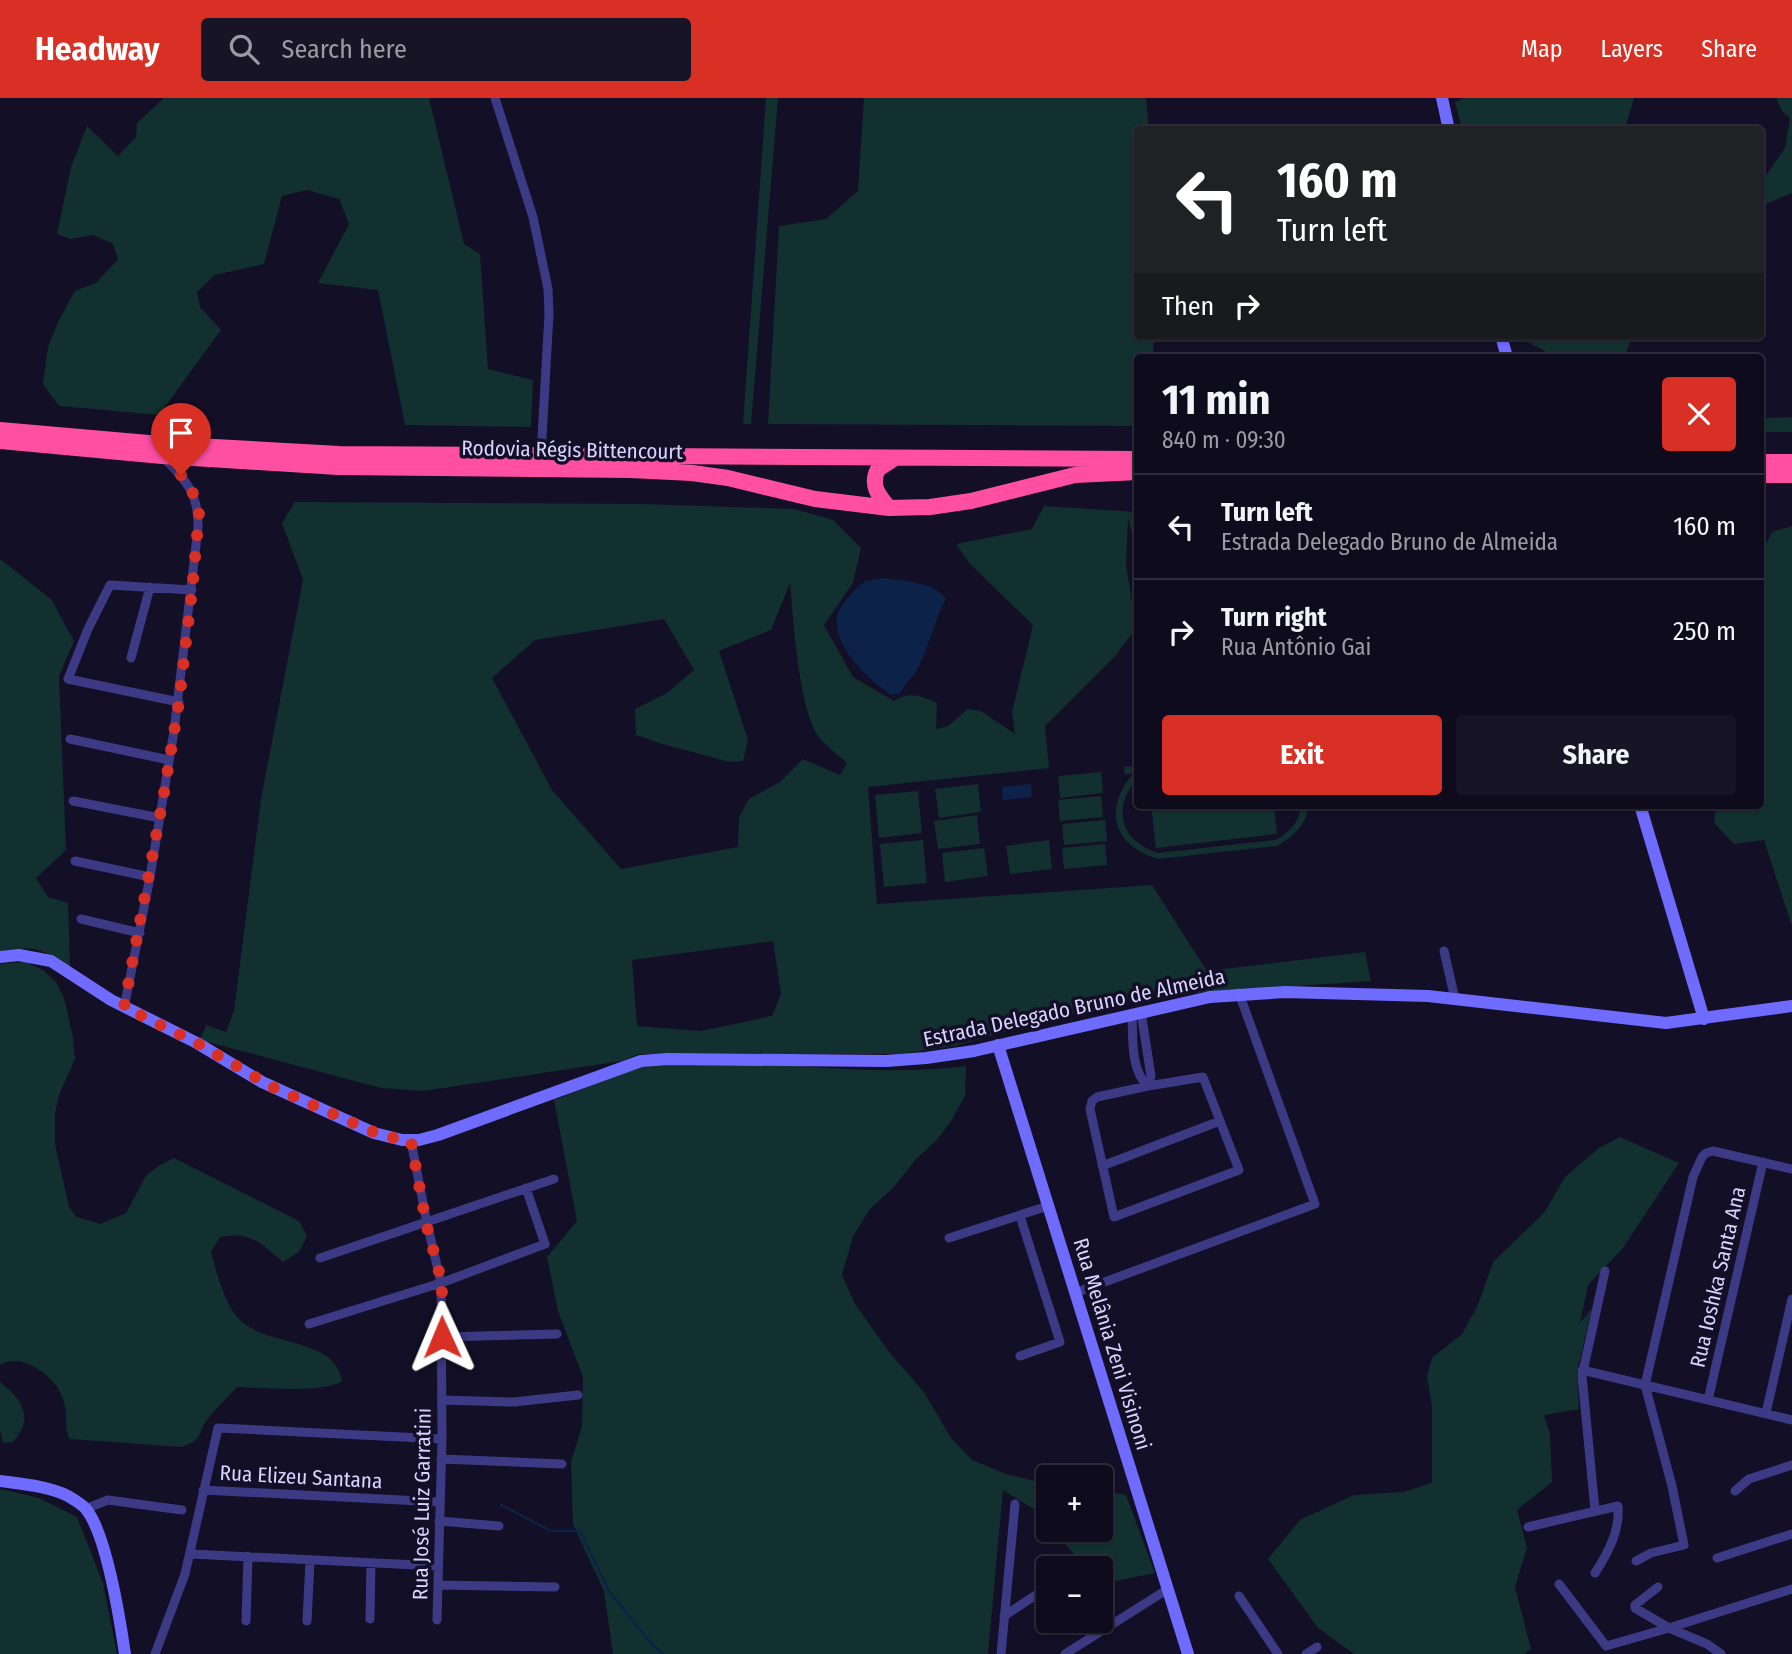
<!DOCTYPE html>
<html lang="en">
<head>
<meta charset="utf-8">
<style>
  :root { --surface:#0e0b1c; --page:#171425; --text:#f1f3f6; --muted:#9b9ba3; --line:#2e2b3b; --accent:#d93025 }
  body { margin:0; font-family:"Fira Sans Condensed",sans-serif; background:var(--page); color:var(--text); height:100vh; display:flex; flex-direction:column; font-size:26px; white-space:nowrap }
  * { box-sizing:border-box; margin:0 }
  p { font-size:23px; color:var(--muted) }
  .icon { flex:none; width:38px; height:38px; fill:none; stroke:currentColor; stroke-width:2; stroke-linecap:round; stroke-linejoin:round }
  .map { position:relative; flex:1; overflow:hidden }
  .sheet { position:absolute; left:1134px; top:256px; width:630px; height:455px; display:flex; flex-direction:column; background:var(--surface); border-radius:7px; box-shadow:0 2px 5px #0004,0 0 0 2px var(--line) }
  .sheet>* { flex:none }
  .banner { position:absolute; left:1134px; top:28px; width:630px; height:214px; border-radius:7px; box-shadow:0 2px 5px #0004,0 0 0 2px var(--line); background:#202124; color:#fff; overflow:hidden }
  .tools { position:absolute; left:1036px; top:1367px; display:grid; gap:14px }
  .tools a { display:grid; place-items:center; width:77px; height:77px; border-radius:7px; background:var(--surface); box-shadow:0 2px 5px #0004,0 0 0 2px var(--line); font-size:35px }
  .pin { position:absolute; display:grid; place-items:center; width:60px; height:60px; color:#fff; margin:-72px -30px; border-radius:50% 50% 50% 0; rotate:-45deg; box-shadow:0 0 7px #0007 }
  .pin .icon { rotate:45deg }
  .me { position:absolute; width:77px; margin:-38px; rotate:359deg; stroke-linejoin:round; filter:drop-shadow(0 0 5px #0008) }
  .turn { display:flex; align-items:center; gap:24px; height:147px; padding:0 28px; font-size:32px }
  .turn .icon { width:91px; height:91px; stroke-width:2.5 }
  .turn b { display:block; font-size:49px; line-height:60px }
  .then { display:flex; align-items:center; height:66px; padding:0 28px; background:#0003; gap:14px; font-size:26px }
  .round { display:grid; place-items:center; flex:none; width:74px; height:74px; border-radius:7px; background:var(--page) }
  .headline { display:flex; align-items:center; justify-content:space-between; height:119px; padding:0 28px }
  h1 { font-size:42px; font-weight:700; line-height:52px }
  .action { display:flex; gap:14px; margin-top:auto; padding:14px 28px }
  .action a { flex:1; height:80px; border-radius:7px; background:var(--accent); color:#fff; font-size:28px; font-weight:700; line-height:80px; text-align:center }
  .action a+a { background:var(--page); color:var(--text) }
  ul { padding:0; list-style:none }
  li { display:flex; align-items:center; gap:21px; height:105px; padding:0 28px; border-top:2px solid var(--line) }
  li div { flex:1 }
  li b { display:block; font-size:26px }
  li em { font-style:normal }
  header { display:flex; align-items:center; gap:42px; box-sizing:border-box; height:98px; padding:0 35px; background:var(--accent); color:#fff }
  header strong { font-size:33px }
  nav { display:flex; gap:38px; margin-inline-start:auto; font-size:24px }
  .search { width:490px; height:63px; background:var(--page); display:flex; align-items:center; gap:18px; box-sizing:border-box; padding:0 24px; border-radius:7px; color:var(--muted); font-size:26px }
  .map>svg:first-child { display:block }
</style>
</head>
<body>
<header>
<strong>Headway</strong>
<div class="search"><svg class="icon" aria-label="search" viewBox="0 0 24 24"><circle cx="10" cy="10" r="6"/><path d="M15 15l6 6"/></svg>Search here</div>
<nav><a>Map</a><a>Layers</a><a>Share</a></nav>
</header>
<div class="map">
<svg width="1792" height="1556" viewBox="0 0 1792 1556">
  <rect width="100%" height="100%" fill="#130f26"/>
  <!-- green -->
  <path fill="#12302f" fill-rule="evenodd" d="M164 0H429L464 146 480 156 488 271 533 282 531 329 405 327 378 192 318 185 349 126 339 101 307 92 282 98 264 166 215 177 197 194 200 209 221 232 159 317 59 308 43 286 48 249 59 222 75 193 96 185 118 161 113 146 93 137 71 141 57 136 71 69 87 28 118 58 136 39 137 25Z
    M766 0H778L751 326H743Z
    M864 0H1146L1149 31 1138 32V238H1154L1153 259H1138L1137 328 768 326 779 128 826 121 858 93Z
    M1464 0H1634L1625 31H1462L1455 4Z
    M1776 0H1792V95L1761 108V85L1785 50 1790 20 1782 13Z
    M1518 238H1633L1624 259H1550C1543 248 1527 247 1518 238Z
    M1792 319V334H1761V320Z
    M295 404 642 406 794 411 833 422 861 450 853 485 824 527 853 579 894 603C911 593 920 598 937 605L936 631 948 628 968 611 981 613 1015 636 1012 614 1033 527 970 466 956 446 1032 431 1044 408 1137 414V449L1135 448 1128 419 1126 466 1136 530 1116 557 1045 628 1049 670 868 689 877 806 1152 787 1207 873 1365 854 1371 883 1134 899 954 948 899 956H639L622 963 423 993 381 990 200 942 206 927 226 934 234 913 261 701 303 482 282 425ZM790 485C793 520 799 613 819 639 827 649 838 657 847 665L840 677 803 661 780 684 749 701 739 719 738 749 621 771 552 692 492 580 535 542 664 521 694 572 667 595 635 611 636 637 662 646 730 664 743 663 748 642 719 553 771 532ZM773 843 781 896 772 918 701 933 637 928 632 862Z
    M1792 428V828L1764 742 1734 746 1714 725 1716 707H1760L1761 456 1772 434Z
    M0 461 51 501 74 543 59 578 66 752 36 780 48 799 68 805 70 870C40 849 35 848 0 853Z
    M1137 668V681C1111 710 1121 744 1158 755L1275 742C1290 734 1299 724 1302 707H1308C1307 727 1293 739 1277 748L1158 761C1112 747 1103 710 1134 675L1125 676 1124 669Z
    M1101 674 1103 695 1060 700 1058 678Z
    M978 686 981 714 939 720 935 691Z
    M918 693 922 735 879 740 875 697Z
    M1101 698 1103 719 1060 723 1058 702Z
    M1151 707H1274L1277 736 1156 750Z
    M977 717 980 746 938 751 934 723Z
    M1105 722 1107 743 1064 747 1062 726Z
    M923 742 927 785 884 789 880 746Z
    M1049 742 1052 771 1010 776 1006 748Z
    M1105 746 1107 767 1064 771 1062 750Z
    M984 750 988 778 945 784 942 755Z
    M26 864 43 872 56 884 64 900 73 939 75 961 59 997 55 1015V1046L69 1109 77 1119 100 1126 126 1115 146 1078 158 1068 174 1060 299 1123 307 1138 299 1154 283 1164C260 1145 251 1133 220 1139L211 1154C217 1175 223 1201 237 1219 263 1250 335 1237 342 1283 324 1296 262 1289 237 1289 228 1299 218 1308 210 1318 196 1333 207 1340 182 1349L70 1341C64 1332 67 1324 66 1314 63 1290 48 1274 26 1265 18 1262 7 1262 0 1267V866Z
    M771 966C833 971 905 976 966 968L965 998 951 1023 937 1042 916 1061 893 1090 870 1111 853 1138 842 1177 855 1206 889 1254 924 1294 951 1340 972 1362 1006 1376 1048 1386V1427L1035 1412 1003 1392 988 1556H613L604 1493 573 1426 571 1364 582 1328 583 1279 558 1213 547 1159 577 1123 554 1002 644 967Z
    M1620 1039 1679 1065 1623 1150 1588 1187 1580 1225 1592 1210 1577 1274 1579 1311 1544 1317 1550 1336 1552 1384 1517 1412 1527 1450 1515 1489 1531 1551 1524 1556H1354L1318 1530 1268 1461 1300 1422 1354 1397 1403 1394 1432 1385V1309L1427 1278 1432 1260 1462 1236 1478 1207 1493 1164 1544 1115 1565 1079 1599 1050Z
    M0 1284C22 1302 35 1319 13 1344L3 1345 0 1332Z
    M0 1391 39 1400 77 1419 103 1485 117 1556H0Z
    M1101 1393 1126 1397 1155 1475 1101 1486V1470H1087L1052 1432H1101Z"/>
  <!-- water -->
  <path fill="#0c2248" d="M883 480C903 483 934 483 946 501 934 523 930 546 919 568 914 578 906 585 900 595L892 597C869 583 832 548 837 518 840 506 856 490 865 483Z
    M1031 686 1032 699 1003 702 1002 689Z"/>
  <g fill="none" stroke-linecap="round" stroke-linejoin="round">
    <!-- stream -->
    <path stroke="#0c2248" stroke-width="2.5" d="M501 1407 551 1433H580L609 1493 650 1544 663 1556"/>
    <!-- street -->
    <path stroke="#3d3a85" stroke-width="9" d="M495 0 533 119 548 191 549 216 541 357
      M131 560 150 489
      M179 604 68 581 88 531 110 487 192 492
      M70 641 169 662
      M73 703 160 720
      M75 763 150 779
      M81 821 140 835
      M1444 853 1455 901
      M124 910 150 779 174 633 198 430C199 396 186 382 163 359
      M1132 916C1133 937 1130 973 1148 988L1151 978 1141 914
      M1203 979 1239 1072 1114 1119 1090 1011 1092 1003 1097 999 1148 988Z
      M411 1043 427 1125 441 1185 442 1341 437 1522
      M1102 1068 1220 1023
      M1020 1118 1060 1244 1020 1258
      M949 1140 1048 1108
      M320 1160 554 1081
      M1075 1195 1315 1106 1239 895
      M309 1226 441 1185 545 1146 526 1090
      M442 1239 557 1236
      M1582 1272 1792 1322
      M442 1302 514 1304 578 1297
      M1708 1302 1763 1064
      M1766 1315 1792 1201
      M441 1361 562 1366
      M203 1392 440 1404
      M1735 1393 1749 1381 1792 1367
      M85 1411 108 1402 182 1412
      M1595 1412 1582 1278 1605 1173
      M439 1423 499 1428
      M1528 1429 1618 1408C1620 1433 1608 1455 1595 1475
      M191 1456 438 1468
      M1717 1460 1792 1436
      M1636 1463 1651 1455 1684 1447 1672 1388 1645 1287 1693 1079 1702 1059 1706 1055 1713 1053 1792 1071
      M1559 1486 1606 1548 1669 1530 1792 1491
      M438 1487 555 1489
      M1658 1489 1635 1507V1510L1669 1530 1707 1546 1721 1556
      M1239 1498 1278 1556
      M1004 1518 1048 1489
      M370 1521 371 1465
      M246 1523 248 1458
      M307 1523 310 1463
      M155 1556 185 1476 218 1330 442 1341
      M1001 1556 1015 1406
      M1065 1556 1168 1491
      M1306 1556 1317 1549"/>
    <!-- secondary -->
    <path stroke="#6f6bff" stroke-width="12" d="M1442 0 1449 32
      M1501 238 1507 259
      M1640 707 1704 921
      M0 859 19 857 51 863 111 902 197 945 262 984 374 1035 402 1042H419L438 1037 641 963 668 961 886 963 926 960 974 953 1210 899 1285 894 1428 898 1666 925 1792 908
      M998 947 1188 1556
      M0 1383C22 1386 48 1388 68 1398 73 1401 82 1406 86 1411 107 1437 120 1522 125 1556"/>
    <!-- highway -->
    <path stroke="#ff4fa3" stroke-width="16" d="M0 332 160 346 339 356 1138 361
      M0 343 162 358 338 369 631 372 692 375 728 380 815 401 889 410 930 409 971 403 1075 377 1138 374
      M1760 364H1792
      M1760 377H1792
      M889 410C878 397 870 387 878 371L895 360"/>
  </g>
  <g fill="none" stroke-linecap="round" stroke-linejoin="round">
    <!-- route -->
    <path stroke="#d93025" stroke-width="12" stroke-dasharray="0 21.6" d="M181 377 194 397 199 416 192 492 179 604 163 701 124 909 197 945 274 990 383 1038 411 1043 426 1125 442 1185V1239"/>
  </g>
  <g text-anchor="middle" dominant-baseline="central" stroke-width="7" stroke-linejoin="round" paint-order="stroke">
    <!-- street labels -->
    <g font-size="21" fill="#d9d4ff" stroke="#130f26">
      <text transform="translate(572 352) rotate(1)">Rodovia Régis Bittencourt</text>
      <text transform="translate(1074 910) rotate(-12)">Estrada Delegado Bruno de Almeida</text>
      <text transform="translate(1718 1179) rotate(-77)">Rua Ioshka Santa Ana</text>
      <text transform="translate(1112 1246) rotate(73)">Rua Melânia Zeni Visinoni</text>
      <text transform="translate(301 1379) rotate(3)">Rua Elizeu Santana</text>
      <text transform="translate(422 1406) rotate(-89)">Rua José Luiz Garratini</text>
    </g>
  </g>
</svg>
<div class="tools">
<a>+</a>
<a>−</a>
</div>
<div class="pin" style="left:181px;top:377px;background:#d93025"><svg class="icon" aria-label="arrive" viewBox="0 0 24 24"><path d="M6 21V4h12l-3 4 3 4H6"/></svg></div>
<svg class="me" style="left:442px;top:1239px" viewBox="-20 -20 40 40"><path d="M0-17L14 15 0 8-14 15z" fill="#d93025" stroke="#fff" stroke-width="4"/></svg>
<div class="banner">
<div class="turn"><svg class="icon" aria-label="left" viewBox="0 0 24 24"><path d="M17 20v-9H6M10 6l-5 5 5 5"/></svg><div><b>160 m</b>Turn left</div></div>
<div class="then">Then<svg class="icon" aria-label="right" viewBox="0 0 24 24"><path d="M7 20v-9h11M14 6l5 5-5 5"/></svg></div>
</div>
<section class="sheet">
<div class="headline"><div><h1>11 min</h1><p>840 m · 09:30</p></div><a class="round" style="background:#d93025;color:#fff"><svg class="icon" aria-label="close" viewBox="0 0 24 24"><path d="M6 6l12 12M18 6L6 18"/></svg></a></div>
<ul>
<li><svg class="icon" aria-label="left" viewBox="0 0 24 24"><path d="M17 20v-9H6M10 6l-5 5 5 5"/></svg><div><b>Turn left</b><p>Estrada Delegado Bruno de Almeida</p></div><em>160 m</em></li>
<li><svg class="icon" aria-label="right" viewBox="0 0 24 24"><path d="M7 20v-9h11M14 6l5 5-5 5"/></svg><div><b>Turn right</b><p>Rua Antônio Gai</p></div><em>250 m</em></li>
</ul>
<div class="action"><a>Exit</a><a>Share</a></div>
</section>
</div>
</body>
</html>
